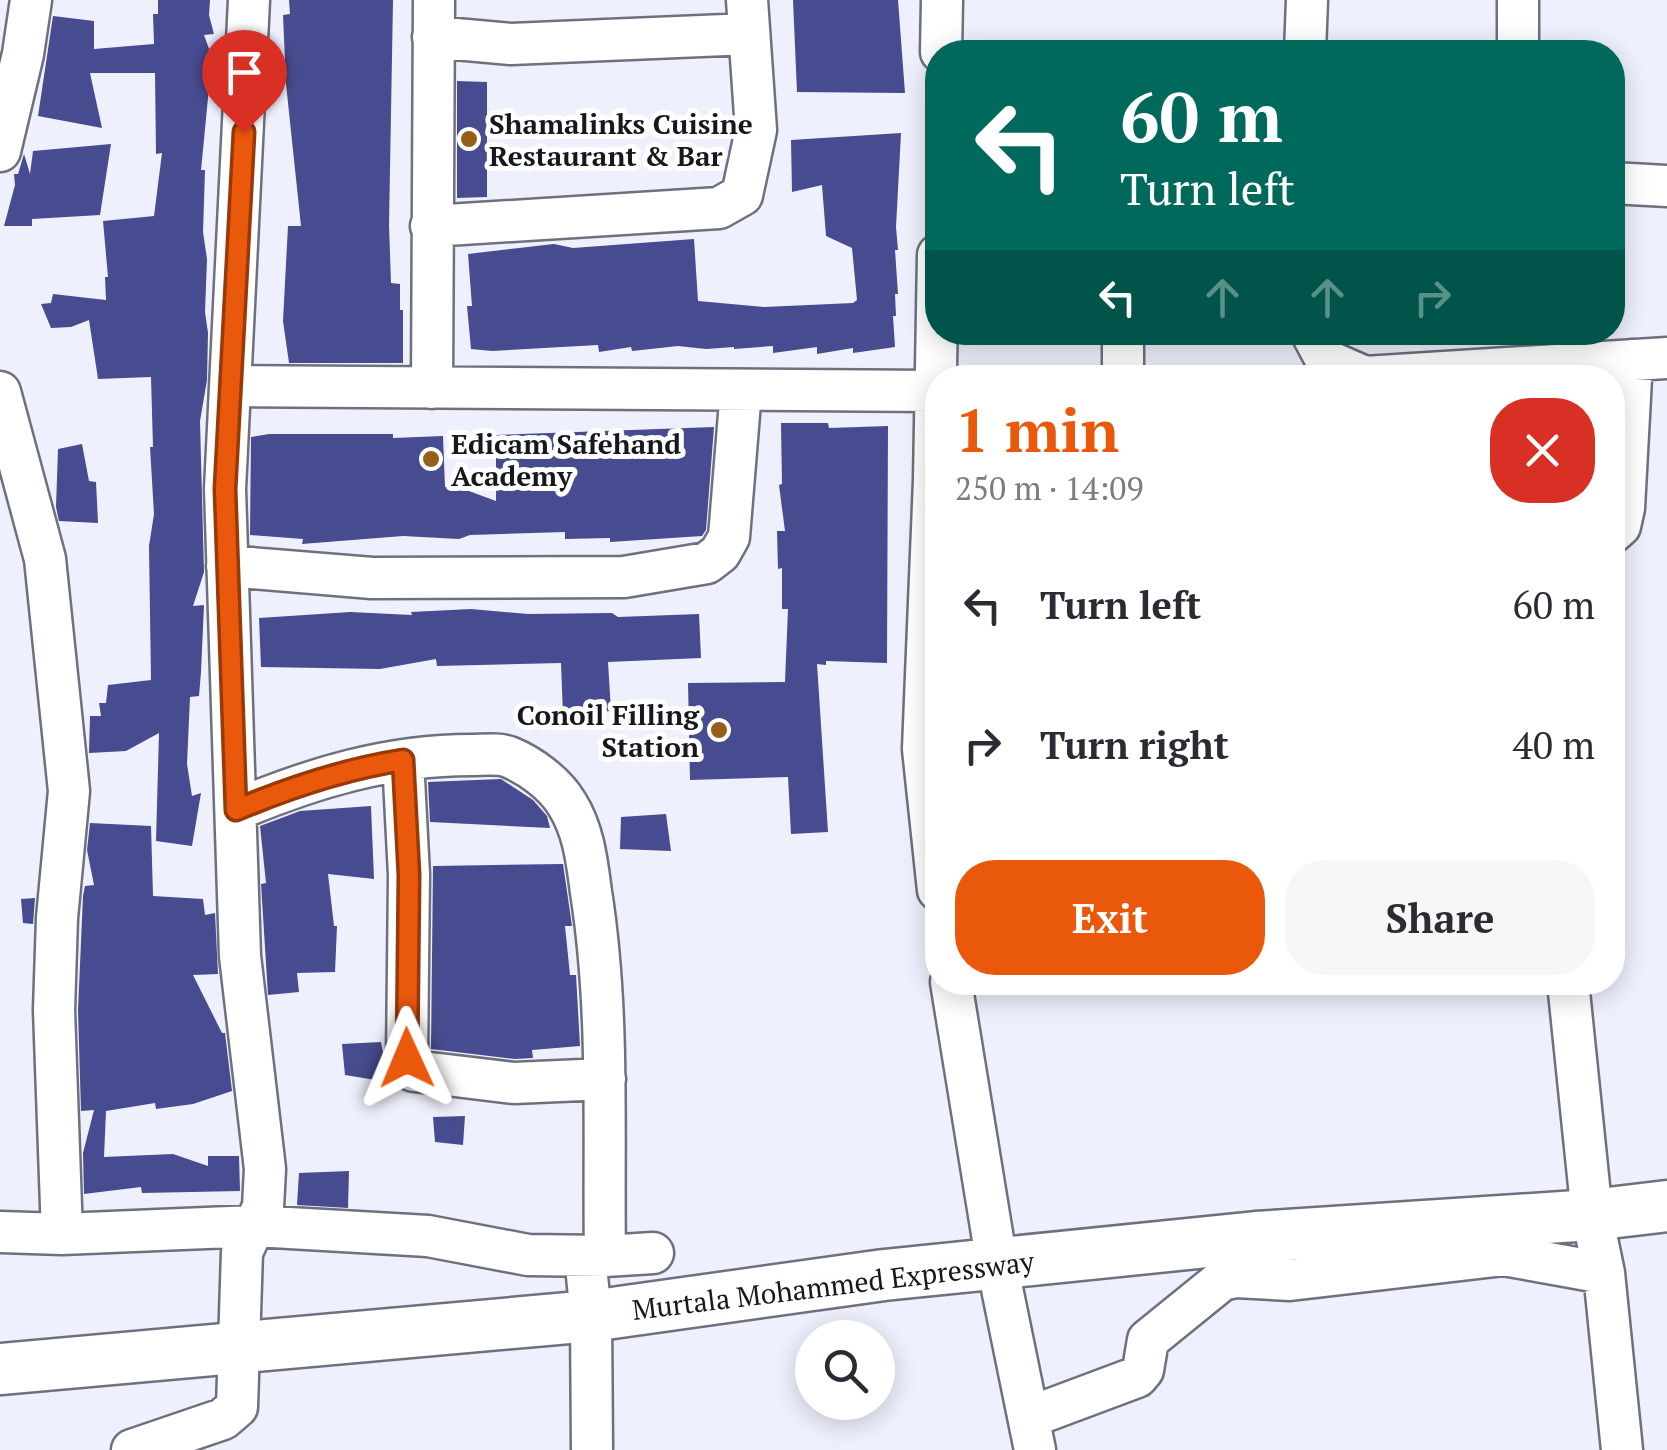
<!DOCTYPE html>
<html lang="en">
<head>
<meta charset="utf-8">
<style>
  :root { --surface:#fff; --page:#f7f7f7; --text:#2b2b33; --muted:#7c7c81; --accent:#ea580c }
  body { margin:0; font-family:"PT Serif",serif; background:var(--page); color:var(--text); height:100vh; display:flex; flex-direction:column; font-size:38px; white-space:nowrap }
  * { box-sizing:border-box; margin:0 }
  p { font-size:32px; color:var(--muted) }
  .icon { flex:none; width:55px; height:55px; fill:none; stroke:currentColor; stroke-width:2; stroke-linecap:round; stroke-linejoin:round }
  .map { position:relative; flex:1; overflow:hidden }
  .side { position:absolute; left:925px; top:365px; width:700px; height:630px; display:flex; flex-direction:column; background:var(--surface); border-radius:40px; box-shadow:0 5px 25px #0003 }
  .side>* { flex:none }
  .guide { position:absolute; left:925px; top:40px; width:700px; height:305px; border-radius:40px; box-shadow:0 5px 25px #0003; background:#00695c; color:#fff; overflow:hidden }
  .fabs { position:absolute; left:795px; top:1320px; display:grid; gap:20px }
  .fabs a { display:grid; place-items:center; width:100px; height:100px; border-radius:50%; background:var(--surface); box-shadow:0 5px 25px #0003; font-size:50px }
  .pin { position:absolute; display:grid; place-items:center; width:85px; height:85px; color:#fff; margin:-102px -42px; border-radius:50% 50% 50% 0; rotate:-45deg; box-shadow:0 0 10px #0007 }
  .pin .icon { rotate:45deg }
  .me { position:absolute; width:110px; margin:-55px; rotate:359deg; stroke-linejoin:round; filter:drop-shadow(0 0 8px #0008) }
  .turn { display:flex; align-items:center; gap:35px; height:210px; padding:0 30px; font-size:45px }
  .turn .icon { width:130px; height:130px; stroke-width:2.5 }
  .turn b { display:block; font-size:70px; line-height:85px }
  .lanes { display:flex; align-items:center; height:95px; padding:0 30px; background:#0003; justify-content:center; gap:50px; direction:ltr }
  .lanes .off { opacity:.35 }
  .round { display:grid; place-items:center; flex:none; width:105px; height:105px; border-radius:40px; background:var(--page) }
  .summary { display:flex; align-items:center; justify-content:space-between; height:170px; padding:0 30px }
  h1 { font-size:60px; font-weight:700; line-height:75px; color:var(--accent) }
  .button { display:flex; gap:20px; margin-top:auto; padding:20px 30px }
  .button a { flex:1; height:115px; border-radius:40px; background:var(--accent); color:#fff; font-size:40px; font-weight:700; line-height:115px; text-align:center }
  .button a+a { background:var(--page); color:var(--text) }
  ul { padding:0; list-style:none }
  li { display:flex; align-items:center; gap:30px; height:140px; padding:0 30px }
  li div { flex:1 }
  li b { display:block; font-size:38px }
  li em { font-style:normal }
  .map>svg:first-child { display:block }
</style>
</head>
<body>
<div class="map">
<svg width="1667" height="1450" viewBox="0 0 1667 1450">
  <rect width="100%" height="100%" fill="#eef0fd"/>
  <!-- building -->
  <path fill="#474b8f" d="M158 0H210L209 15 214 34 204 35 212 57 201 170H205L203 232 207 259 205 312 208 333 207 380 200 421 204 572 193 606 204 605 201 672 199 696 190 697 187 764 192 796 201 793 192 846 156 841 159 733 126 751 89 753 90 716H101L99 703H106L108 685 151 680 149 546 154 514 150 447H153L151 377 98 379 89 320 71 327 51 328 41 304 51 303 53 294 106 300 105 277H108L103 221 154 216 162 153 156 154 155 73H90L102 128 38 116 53 16 94 21V49L154 44 153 14H158Z
    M289 0H393L389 225 391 283 400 284V310H403V363H289L283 321 288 226H301L286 84 283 15 290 14Z
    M793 0H898L905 93 797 92Z
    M457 81 487 82V197L457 198Z
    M901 133 896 227 898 250H895L898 294H895L896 316H893L895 347 853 353V348L817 354V347L773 353V346L734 349V347L706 349 678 346 632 351 631 347 599 352 598 345 492 351 471 349 467 306H472L468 254 554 244 573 248 694 239 698 301 764 307 853 303 857 300 852 248 826 236 822 185 792 192 791 140Z
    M111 144 100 215 32 219V226H4L15 185 14 174H18L24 154 30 174 33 151Z
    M781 423H828L829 428 888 426 887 663 826 661V665L817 664 828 832 791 834 788 777 690 780 688 683 785 682 788 609H782V568L778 569 777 531H785L779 485 782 484Z
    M714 427 706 530 702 536 610 542V538L565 539V532L470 535 459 539 403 536 302 544 303 539 250 535 251 437 269 434H393V438L443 436 445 487H458L496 501V435Z
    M82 444 89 481 96 482 98 523 59 521 56 507 58 449Z
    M471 609 528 614 612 613 618 617 699 614 701 658 608 662 611 711 563 715 561 663 437 666 436 659 380 669 261 667 259 618 350 612 412 615 411 612Z
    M501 779 533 800 547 816 550 828 430 822 428 782Z
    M371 806 374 879 328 874 334 926H337L335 972 297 973 299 992 268 995 261 884 266 883 260 826 300 811Z
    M666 814 671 851 620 849 621 817Z
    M90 823 151 826 153 896 203 899 205 915 215 913 218 974 193 975 222 1033H225L232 1091 193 1104 156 1109 155 1103 106 1111 104 1157 173 1154 208 1166V1156H239L240 1191 142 1193 141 1187 84 1194 83 1153 94 1110 81 1111 78 1010 83 896 85 886 94 885 87 850Z
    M563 864 572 926H565L570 975H576L580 1046 532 1050 533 1058 515 1059 431 1049 433 866Z
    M35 898 33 924 23 923 21 899Z
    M381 1042 386 1068 394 1083 345 1075 342 1044Z
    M465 1116 463 1145 435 1142 433 1117Z
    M349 1171 348 1208 297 1205 299 1173Z"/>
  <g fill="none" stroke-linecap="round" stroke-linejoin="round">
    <!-- minor casing -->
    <g stroke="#6e707e" stroke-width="45">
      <path id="minor" d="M1518 0V52
        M433 37 511 44 749 34
        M941 52 942 0
        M1305 52 1307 0
        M0 151 23 54 31 0
        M1612 183 1667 186
        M431 226 719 208 742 195 756 130 747 0
        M938 255 934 480 923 749 938 890
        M1311 332 1326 360 1365 377 1667 358
        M1123 378V332
        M231 386 935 391
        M432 388 434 0
        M0 392 45 559 69 791 57 918 54 1010 62 1234
        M1612 533 1620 526 1624 508 1632 360
        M227 566 372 578 624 577 707 563 720 553 729 537 741 390
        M403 760 409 875 407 1058 414 1071 514 1083 605 1079
        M236 810C312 778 388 755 471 755 483 755 499 753 509 757 531 766 555 784 567 804 584 831 587 862 591 892 610 1012 603 1135 605 1256
        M951 982 997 1264 1035 1450
        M1568 982 1592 1215 1604 1273 1622 1450
        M0 1232 62 1234 254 1226 428 1236 528 1255 605 1256 653 1253
        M585 1256 591 1316 592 1450
        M1030 1417 1137 1377 1143 1370 1148 1340 1222 1280 1236 1277 1290 1280 1504 1255 1604 1273
        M132 1450 223 1419 237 1407 242 1252 263 1207 265 1169 240 956 225 489 249 0"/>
    </g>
    <!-- major casing -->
    <g stroke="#6e707e" stroke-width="55">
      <path id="major" d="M0 1369 591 1316 884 1275 1256 1237 1592 1215 1667 1206"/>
    </g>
    <!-- minor -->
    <use href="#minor" stroke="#fff" stroke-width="40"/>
    <!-- major -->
    <use href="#major" stroke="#fff" stroke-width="50"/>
  </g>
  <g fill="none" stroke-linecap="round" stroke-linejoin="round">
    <!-- route casing -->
    <g stroke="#983908" stroke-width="25">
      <path id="route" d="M244 132 225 489 236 810C291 787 345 769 403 760L409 875 407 1058"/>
    </g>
    <!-- route -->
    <use href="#route" stroke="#ea580c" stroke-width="18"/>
  </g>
  <!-- markers -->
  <g fill="#955f17" stroke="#fefefe" stroke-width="4">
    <circle cx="469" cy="139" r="10"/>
    <circle cx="431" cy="459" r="10"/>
    <circle cx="719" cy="730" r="10"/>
  </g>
  <g text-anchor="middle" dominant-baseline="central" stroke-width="10" stroke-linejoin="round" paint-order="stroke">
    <!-- poi labels -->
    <g font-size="28" font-weight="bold" fill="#17181d" stroke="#fefefe" text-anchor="start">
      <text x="489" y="123">Shamalinks Cuisine<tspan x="489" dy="32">Restaurant &amp; Bar</tspan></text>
      <text x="451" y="443">Edicam Safehand<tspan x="451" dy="32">Academy</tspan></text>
      <text x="699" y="714" text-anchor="end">Conoil Filling<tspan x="699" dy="32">Station</tspan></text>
    </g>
    <!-- street labels -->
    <g font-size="28" fill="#17181d" stroke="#fefefe">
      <text transform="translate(833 1285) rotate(-7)">Murtala Mohammed Expressway</text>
    </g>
  </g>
</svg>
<div class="fabs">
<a><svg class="icon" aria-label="search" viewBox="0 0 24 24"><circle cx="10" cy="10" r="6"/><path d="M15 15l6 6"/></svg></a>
</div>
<div class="pin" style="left:244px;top:132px;background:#d93025"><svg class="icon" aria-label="arrive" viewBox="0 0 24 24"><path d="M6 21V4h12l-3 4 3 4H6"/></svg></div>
<svg class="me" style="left:407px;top:1058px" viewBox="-20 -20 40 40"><path d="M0-17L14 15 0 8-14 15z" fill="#ea580c" stroke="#fff" stroke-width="4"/></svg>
<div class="guide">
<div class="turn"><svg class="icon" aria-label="left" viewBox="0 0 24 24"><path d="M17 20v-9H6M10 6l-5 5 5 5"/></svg><div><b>60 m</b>Turn left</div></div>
<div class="lanes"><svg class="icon" aria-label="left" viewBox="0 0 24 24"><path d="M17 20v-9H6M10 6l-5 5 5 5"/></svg><svg class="icon off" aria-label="ahead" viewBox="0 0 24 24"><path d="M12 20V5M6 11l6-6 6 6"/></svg><svg class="icon off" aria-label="ahead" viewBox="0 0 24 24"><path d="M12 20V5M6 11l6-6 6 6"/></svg><svg class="icon off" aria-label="right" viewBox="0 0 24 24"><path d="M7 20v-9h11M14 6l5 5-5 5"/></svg></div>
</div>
<section class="side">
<div class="summary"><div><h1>1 min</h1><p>250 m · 14:09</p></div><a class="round" style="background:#d93025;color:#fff"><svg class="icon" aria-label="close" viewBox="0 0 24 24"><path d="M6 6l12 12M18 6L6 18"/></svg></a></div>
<ul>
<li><svg class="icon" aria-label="left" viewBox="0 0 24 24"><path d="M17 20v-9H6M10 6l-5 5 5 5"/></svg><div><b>Turn left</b></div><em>60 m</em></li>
<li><svg class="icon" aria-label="right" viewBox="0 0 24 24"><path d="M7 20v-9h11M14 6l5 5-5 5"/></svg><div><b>Turn right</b></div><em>40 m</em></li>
</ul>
<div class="button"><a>Exit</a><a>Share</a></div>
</section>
</div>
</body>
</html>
